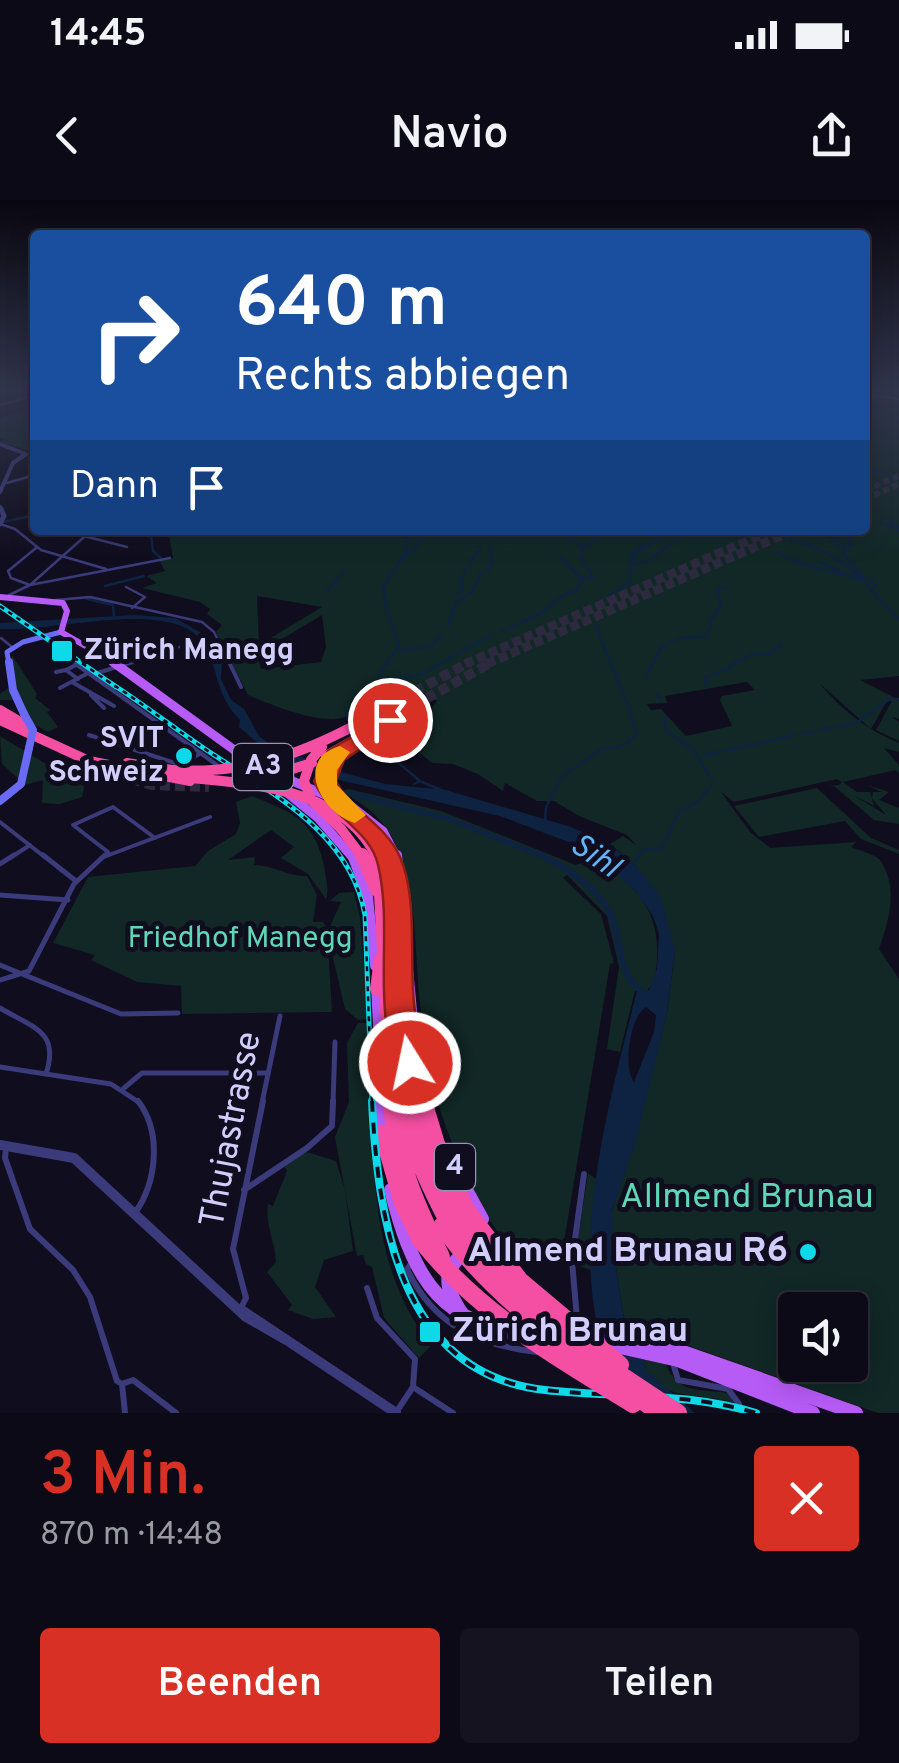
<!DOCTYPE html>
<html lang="de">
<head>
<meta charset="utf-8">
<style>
  :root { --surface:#0c0a16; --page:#15131f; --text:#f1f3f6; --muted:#9a9aa1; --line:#2c2b35; --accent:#d93025 }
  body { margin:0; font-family:Overpass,sans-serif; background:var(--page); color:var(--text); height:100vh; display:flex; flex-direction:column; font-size:38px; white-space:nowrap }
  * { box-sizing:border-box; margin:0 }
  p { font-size:32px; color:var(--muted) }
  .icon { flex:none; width:55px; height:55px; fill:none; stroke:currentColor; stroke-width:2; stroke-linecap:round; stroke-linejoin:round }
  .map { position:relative; height:1213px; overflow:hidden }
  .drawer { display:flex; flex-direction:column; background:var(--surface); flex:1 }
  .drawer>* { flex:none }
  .hud { position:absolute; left:30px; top:30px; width:840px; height:305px; border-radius:10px; box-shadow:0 5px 25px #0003,0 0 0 2px var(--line); background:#1a4fa0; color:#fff; overflow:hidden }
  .tools { position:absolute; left:778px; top:1092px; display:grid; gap:20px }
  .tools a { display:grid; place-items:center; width:90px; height:90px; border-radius:10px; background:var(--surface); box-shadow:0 5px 25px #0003,0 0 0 2px var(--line); font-size:50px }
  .pin { position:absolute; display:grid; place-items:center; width:85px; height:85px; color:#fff; margin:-42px; border:5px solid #fff; border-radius:50%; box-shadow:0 2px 10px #0007 }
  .me { position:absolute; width:110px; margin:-55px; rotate:350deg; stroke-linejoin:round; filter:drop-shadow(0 0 8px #0008) }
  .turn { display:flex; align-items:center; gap:35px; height:210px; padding:0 40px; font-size:45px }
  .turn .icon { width:130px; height:130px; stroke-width:2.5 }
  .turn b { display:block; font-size:70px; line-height:85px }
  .then { display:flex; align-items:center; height:95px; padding:0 40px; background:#0003; gap:20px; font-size:38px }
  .round { display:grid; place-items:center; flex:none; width:105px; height:105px; border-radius:10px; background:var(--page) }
  .head { display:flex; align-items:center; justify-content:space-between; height:170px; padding:0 40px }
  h1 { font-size:60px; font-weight:600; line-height:75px; color:var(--accent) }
  .primary-button { display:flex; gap:20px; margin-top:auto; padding:20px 40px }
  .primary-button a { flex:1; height:115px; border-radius:10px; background:var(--accent); color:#fff; font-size:40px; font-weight:600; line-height:115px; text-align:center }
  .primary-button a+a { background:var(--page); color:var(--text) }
  .status { display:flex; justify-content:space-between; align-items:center; height:70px; padding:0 50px; background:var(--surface); direction:ltr }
  .status svg { height:28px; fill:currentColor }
  header { display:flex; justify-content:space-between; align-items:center; height:130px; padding:0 40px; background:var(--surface); font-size:45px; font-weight:600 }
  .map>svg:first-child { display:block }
</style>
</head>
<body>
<div class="status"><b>14:45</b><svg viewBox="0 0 49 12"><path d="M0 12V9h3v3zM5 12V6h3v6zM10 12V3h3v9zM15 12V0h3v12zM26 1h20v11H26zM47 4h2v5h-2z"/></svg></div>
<header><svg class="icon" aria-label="back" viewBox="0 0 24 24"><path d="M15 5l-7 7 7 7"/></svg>Navio<svg class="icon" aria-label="share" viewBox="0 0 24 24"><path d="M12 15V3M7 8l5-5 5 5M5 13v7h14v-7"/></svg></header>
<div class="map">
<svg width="899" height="1213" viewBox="0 0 899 1213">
  <rect width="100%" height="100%" fill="#100d1e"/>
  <!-- green -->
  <path fill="#112826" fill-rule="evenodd" d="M865 195 899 200V476L860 480 899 500V519L892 517 899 522V541L876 530 892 501H887L871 529 820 484C843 511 866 529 899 543V552L884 548 899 565V573L896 570 843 582 857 592H870L874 606 853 595 886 615 872 598 873 592H882L867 585 889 592 879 600 899 608V624L874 620 834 586H826L839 585 842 582 837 579 734 602 721 592 750 632 770 648 856 642 851 647C858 650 874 654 880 660 899 688 889 719 879 749L899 779V1213H878L681 1143 637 1133 625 1124 612 1043V1011L643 909 667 813 675 750 637 667 610 644 623 636 636 645 627 635 579 616 554 601H537L505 583 503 591 478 574 453 564 432 563 388 527 395 523 416 529 437 501C403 470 369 517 334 519 309 520 271 505 248 495L216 432 222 425 207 414 210 409 200 402 142 388 157 383 146 376 165 371 159 360 173 358 168 330H865ZM257 396 322 407 259 445ZM322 415 326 447 321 462 261 469 257 454ZM747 482 755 490 722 496 720 500 732 526 686 536 661 509 651 510 647 504 667 503 665 496ZM795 1110H850V1165H795Z
    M35 206V248L26 250 0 242 4 239 0 238V218Z
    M12 455 37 494 35 498 50 510 47 512 58 527 48 532 35 525 18 500H0V494L12 485Z
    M0 536 61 573 86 578 82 597 60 604 42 603 43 580 25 585 2 564Z
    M817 588 871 638 899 650V654L861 639 845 621 759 637 734 606Z
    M349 589 441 611 576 665 593 658C633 680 660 710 657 757 657 772 655 783 645 793L635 791 620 852 607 849 619 767 607 716 567 675 563 678 601 714 614 763 610 764 561 1060C544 1059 523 1059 510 1046 473 1010 430 898 426 847L432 841 426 837C405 751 437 632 338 591Z
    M252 596C293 613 315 620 324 666 326 678 329 688 326 699L308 674 281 658 294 647 271 630 228 660 255 657 254 665C273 665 289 677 307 676L317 695 313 722H323L327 728 332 812 182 814 181 786 137 782 91 760 95 755 53 743 88 677 195 666 208 651 236 634 240 623 236 602Z
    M354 692 360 717 368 819 358 820 345 809 329 741V729L341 702 330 701 339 693Z
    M358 823H368C376 929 360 1061 432 1145L419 1158 384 1118 372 1067 366 1064 363 1055 357 1056 335 937 349 902 347 843Z
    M307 952 336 961 345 990 353 1051 324 1060 315 1087 336 1117 313 1119 288 1110 292 1105 267 1072 276 1062C275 1041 265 1025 268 1004L273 1006 287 971 283 965Z
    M588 973 597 980 593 1071 574 1064Z
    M644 1158 666 1164C677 1194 699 1189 728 1193L735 1203C705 1192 646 1203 644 1158Z"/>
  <!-- water -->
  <path fill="#0e2341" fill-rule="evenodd" d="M135 415 175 418 210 438 222 461 221 479 231 500 244 509 259 536 271 545 341 572 385 584 446 590 571 627 608 643 637 667 661 698 675 750 667 813 635 945 612 1010V1043L624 1119 637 1133 646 1170 695 1213H645C628 1186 604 1156 597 1125 575 1018 612 892 637 791L649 790 657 769 659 734 653 716 634 689 584 648 500 616 343 581 272 555 239 527 240 520C211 491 220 460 199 438 163 399 50 433 0 429V423ZM646 807 656 815 654 832 634 882C623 868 629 818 646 807Z"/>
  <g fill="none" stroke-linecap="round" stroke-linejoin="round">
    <!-- stream -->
    <path stroke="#0e2341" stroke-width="2.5" d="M0 193 12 189
      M865 268 899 279
      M887 318 899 327
      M3 322 35 315
      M881 322 899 330
      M824 330 839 349
      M831 330 846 347
      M844 330 851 344 842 352 863 377
      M151 334 153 351 161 358
      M775 334C808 344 836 353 861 378 875 392 882 406 899 419
      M664 337 680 330
      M494 339 495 330
      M490 347 491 351
      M585 347 599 337 597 330
      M491 353 492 366
      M778 353 804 365 840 374
      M631 355 644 345
      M403 357 415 349 426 330
      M560 357 582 379
      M820 362 862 381
      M469 365 480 348
      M633 365 647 362 688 331
      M483 373 490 368
      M868 378 876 386
      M105 386 144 376
      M621 387 629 384 634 354 663 337 661 330
      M473 391 480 374
      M326 392 343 373
      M458 393 463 389 460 381 466 369
      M87 399 113 405 114 418
      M387 412 383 387 407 350 404 344 408 338
      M710 422 721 405 717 389 726 388
      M596 424 600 403 619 389
      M448 425 456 403 472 392
      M596 427 604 446
      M502 431 538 415 566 393 576 391 582 379 593 377 581 357 583 347 569 338 571 330
      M683 438 706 436 711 425
      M186 443 200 446
      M604 448 628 505
      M399 451 432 446 441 435
      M750 455 768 454 781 445
      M731 465 748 457
      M646 476 661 448 680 438
      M382 482 422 474 493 434
      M707 488 705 478 731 467
      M657 493 661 501
      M888 500 899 499
      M629 508 636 532
      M666 516 665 529 693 550 712 580
      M859 521 887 501
      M350 524 345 512 368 498 382 482 380 473 399 445 387 413
      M836 527 857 522
      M819 530 833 527
      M803 533 814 531
      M368 537 420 581 414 584
      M705 555 795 535
      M562 577 603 548 620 547 637 535
      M422 582 446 592
      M545 623 546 607 560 580
      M634 663 644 649H661L679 612 697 602 711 586"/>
    <!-- canal-far1 -->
    <path stroke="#0e2341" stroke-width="5" d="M352 594 452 620 546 658"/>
    <!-- canal -->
    <path stroke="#0e2341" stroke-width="6" d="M541 655C566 668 600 688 611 716 623 744 616 774 644 793"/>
    <!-- motorway-tunnel-far2 -->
    <path stroke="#2d2a3f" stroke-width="6" stroke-dasharray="6 4" stroke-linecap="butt" d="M865 290 899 276
      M865 299 899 284"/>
    <!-- motorway-tunnel-far1 -->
    <path stroke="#2d2a3f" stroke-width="9" stroke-dasharray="9 4" stroke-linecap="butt" d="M465 464 772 330
      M487 464 794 330"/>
    <!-- motorway-tunnel -->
    <path stroke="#2d2a3f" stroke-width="10" stroke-dasharray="10 5" stroke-linecap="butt" d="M401 499 470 462
      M413 506 492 462
      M73 563 152 585 209 587"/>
    <!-- minor-far3 -->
    <path stroke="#3b3b7b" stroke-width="2.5" d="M865 194 899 199
      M0 205 35 195
      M7 283 35 275
      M0 324 15 329 41 350 106 369
      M84 336 127 347
      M30 385 92 330
      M30 385 11 378 8 371 36 348
      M126 387 145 397 132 408
      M9 395 30 385 170 358
      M56 400 90 397 202 422 214 432 230 464
      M1 438 12 447
      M54 448 76 464
      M125 464 179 447"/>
    <!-- minor-far2 -->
    <path stroke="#3b3b7b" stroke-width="4" d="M73 462 217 565
      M229 462 241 487
      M78 464 66 470 78 479
      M56 472 66 470
      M94 474 133 462
      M72 482 114 506
      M60 488 90 472
      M91 495 104 508
      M89 535 181 565 201 553
      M0 622 46 658
      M108 652 73 625 113 607 155 638
      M10 658 30 645
      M101 658 210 617"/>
    <!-- minor-far1 -->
    <path stroke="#3b3b7b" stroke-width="5" d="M43 655 76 681
      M0 664 14 655
      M0 695 68 700
      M0 765 121 814 178 813
      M0 780 29 771 74 684 105 655
      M0 808C33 828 60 831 46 874
      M0 867 111 884 140 903
      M124 888 142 873H268
      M262 903 280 816
      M333 903 335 842"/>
    <!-- minor -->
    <path stroke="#3b3b7b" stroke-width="6" d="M6 948 5 958 30 1029 73 1070 90 1097 117 1181 122 1184 125 1213
      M244 990 307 948 332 926 333 901
      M135 1013C157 982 162 932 138 901
      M413 1061 407 1069C433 1125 478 1145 537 1152
      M367 1088 377 1118 415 1159 413 1187 397 1211
      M240 1110 246 1098 233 1049 263 901
      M577 1119 572 1061 584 974
      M673 1163 678 1180 728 1189 739 1204
      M122 1184 133 1180 176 1213
      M413 1187 453 1213"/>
    <!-- tertiary-far2 -->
    <path stroke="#3b3b7b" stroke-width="4" d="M0 244 26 254 13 263 0 292
      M0 307 2 311"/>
    <!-- tertiary-far1 -->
    <path stroke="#3b3b7b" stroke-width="5" d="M0 324 4 316 1 309"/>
    <!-- tertiary -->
    <path stroke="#3b3b7b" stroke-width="10" d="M0 945 74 958 246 1117 286 1140
      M243 1111 396 1213"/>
    <!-- secondary-far1 -->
    <path stroke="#6a6af7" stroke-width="5" d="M9 464 7 452 23 442 61 432"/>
    <!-- secondary -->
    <path stroke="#6a6af7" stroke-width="8" d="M9 462 13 490 24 514
      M0 601 21 584 29 548"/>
    <!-- primary-far3 -->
    <path stroke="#b75bf6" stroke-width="6" d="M0 397 63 403 67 411 61 432 117 464"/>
    <!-- primary-far2 -->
    <path stroke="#b75bf6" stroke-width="9" d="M113 462 255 565 351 606 383 631 397 658
      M265 575 318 618 353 658"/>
    <!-- primary-far1 -->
    <path stroke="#b75bf6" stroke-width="10" d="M352 655 368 697 375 766
      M397 655 413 821
      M376 786 382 903
      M419 856 430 900"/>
    <!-- primary -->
    <path stroke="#b75bf6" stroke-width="14" d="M382 901 384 935
      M465 988 482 1019
      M391 990C411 1068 433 1119 518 1134
      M465 1053C438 1071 448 1095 465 1118
      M588 1131 686 1153 856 1213
      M598 1142 678 1160 813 1213"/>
    <!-- motorway-far2 -->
    <path stroke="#f54fa3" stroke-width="10" d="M0 510 27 526
      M0 520 89 561 190 581
      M346 530 401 499
      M326 556 413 506
      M127 563 172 570
      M341 629 363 658"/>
    <!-- motorway-far1 -->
    <path stroke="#f54fa3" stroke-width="14" d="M362 655 377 690
      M392 667 407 903
      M380 675 392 903
      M377 789 381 759
      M413 821 417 862
      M408 851 424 903"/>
    <!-- motorway -->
    <path stroke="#f54fa3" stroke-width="18" d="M392 901C395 959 416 1005 441 1057
      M407 901C409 945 428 982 448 1021
      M423 901 436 944 466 1010
      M412 905 436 975 475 1042
      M383 934 403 1003 421 1040"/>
    <!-- rail-far1 casing -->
    <g stroke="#0dd9e9" stroke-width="5">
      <path id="rail-far1" d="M0 406 116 487
        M106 480C139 501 170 525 202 547 267 591 350 630 365 715L372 903"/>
    </g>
    <!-- rail casing -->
    <g stroke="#0dd9e9" stroke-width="8">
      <path id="rail" d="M372 901C378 1020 399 1174 545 1190 617 1198 686 1192 756 1213"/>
    </g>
    <!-- rail-far1 -->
    <use href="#rail-far1" stroke="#100d1e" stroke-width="2.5" stroke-dasharray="5" stroke-linecap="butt"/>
    <!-- rail -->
    <use href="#rail" stroke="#100d1e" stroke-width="4" stroke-dasharray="11" stroke-linecap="butt"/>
    <!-- secondary-bridge -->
    <path stroke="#6a6af7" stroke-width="8" d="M24 514 33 530 29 548"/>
    <!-- motorway-bridge-far2 -->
    <path stroke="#f54fa3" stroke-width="10" d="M353 542 330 563 327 588 379 642 388 658
      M322 547 311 560 304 581 312 601 341 629
      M172 570C237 574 289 559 346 530
      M182 577C250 584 344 587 377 658
      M253 581 312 563"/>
    <!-- motorway-bridge-far1 -->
    <path stroke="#f54fa3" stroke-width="14" d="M376 655 385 674
      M387 655 392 667"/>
    <!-- motorway-bridge -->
    <path stroke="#f54fa3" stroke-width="18" d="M466 1010 520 1081 620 1165
      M448 1021C510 1104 593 1157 678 1213
      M442 1026C501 1106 580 1157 660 1213
      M421 1040C478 1113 555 1156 633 1204"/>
  </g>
  <!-- sky -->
  <linearGradient id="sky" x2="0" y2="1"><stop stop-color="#090710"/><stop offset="0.53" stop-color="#31354c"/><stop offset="1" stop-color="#31354c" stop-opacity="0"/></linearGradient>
  <rect width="899" height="359" fill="url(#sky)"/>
  <!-- route -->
  <path fill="#d93025" stroke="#8d1f18" stroke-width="2.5" d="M390 514 400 520 397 524 344 560 336 581C350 611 385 623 400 657 419 699 408 766 415 812 418 830 429 855 421 872L410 876 400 872C370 809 394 731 378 665 370 629 329 616 314 581L328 551Z"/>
  <!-- slow -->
  <path fill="#f59e0b" d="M340 546 350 552 337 570V585L366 615 355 623C320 613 294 559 340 546Z"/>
  <!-- markers -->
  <g fill="#0dd9e9" stroke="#100d1e" stroke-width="4">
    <rect x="50" y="439" width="24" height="24" rx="5"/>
    <circle cx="184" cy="556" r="10"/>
    <circle cx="808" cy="1052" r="10"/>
    <rect x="418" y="1120" width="24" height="24" rx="5"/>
  </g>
  <g text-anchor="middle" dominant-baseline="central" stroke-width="10" stroke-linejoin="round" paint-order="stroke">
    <!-- shield labels -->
    <g fill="#100d1e" stroke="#9793b9" stroke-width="2.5">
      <rect x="233" y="544" width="60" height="46" rx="8"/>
      <rect x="435" y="944" width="40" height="46" rx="8"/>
    </g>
    <g font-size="28" font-weight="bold" fill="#d1cdfc">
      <text x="263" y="567">A3</text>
      <text x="455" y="967">4</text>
    </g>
    <!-- poi labels -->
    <g font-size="30" font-weight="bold" fill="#d1cdfc" stroke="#100d1e" text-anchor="start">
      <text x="84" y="451">Zürich Manegg</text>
      <text x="164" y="539" text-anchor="end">SVIT<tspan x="164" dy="34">Schweiz</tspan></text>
    </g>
    <!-- park labels -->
    <g font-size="30" fill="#5ed7b6" stroke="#100d1e">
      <text x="240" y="739">Friedhof Manegg</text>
    </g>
    <!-- water labels -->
    <g font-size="32" font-style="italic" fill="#61b5f6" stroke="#100d1e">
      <text transform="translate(594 657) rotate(35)">Sihl</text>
    </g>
    <!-- near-street labels -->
    <g font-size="35" fill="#d1cdfc" stroke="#100d1e">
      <text transform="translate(232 930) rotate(-79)">Thujastrasse</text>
    </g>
    <!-- near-park labels -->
    <g font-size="35" fill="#5ed7b6" stroke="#100d1e">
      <text x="747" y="998">Allmend Brunau</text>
    </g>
    <!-- near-poi labels -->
    <g font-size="35" font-weight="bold" fill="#d1cdfc" stroke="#100d1e" text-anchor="end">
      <text x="788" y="1052">Allmend Brunau R6</text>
      <text x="452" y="1132" text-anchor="start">Zürich Brunau</text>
    </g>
  </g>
</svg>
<div class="tools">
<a><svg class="icon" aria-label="sound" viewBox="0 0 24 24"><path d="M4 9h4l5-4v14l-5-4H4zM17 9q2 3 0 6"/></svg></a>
</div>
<div class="pin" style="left:390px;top:520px;background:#d93025"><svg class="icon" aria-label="arrive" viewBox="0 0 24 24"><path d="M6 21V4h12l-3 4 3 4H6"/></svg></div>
<svg class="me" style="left:410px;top:863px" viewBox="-20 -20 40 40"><circle r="17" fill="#d93025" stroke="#fff" stroke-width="3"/><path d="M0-11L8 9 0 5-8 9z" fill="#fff"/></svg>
<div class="hud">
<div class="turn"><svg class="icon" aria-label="right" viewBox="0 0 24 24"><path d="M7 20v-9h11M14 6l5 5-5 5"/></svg><div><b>640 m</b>Rechts abbiegen</div></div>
<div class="then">Dann<svg class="icon" aria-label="arrive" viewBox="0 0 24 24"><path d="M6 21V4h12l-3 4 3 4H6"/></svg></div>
</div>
</div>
<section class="drawer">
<div class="head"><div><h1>3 Min.</h1><p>870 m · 14:48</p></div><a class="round" style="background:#d93025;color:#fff"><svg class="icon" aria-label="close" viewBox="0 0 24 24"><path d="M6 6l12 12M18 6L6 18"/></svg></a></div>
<div class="primary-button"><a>Beenden</a><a>Teilen</a></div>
</section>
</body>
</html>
